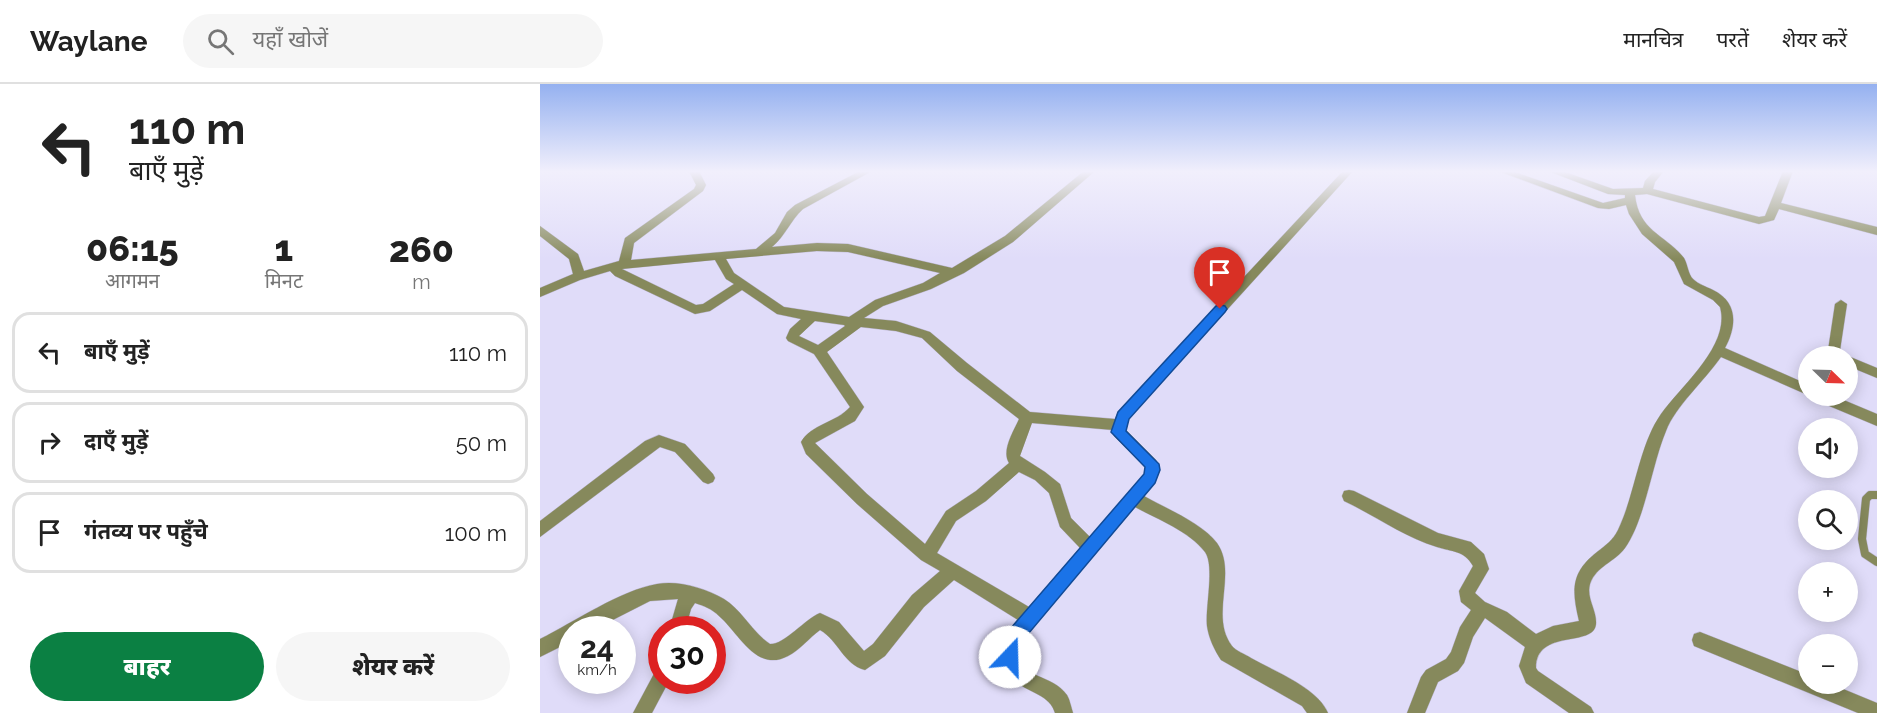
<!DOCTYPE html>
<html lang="hi">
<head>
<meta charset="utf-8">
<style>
  :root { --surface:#fff; --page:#f6f6f6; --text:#222; --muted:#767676; --line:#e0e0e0; --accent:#0b8043 }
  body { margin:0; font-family:Raleway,"Noto Sans Devanagari",sans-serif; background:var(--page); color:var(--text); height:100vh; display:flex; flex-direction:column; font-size:22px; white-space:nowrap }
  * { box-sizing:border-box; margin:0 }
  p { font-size:20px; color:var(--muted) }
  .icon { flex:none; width:33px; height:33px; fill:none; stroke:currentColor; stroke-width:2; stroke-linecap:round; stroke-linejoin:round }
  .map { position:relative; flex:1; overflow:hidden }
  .sheet { display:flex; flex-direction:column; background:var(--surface); width:540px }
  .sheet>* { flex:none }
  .guide { background:#fff; color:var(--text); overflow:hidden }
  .needle { width:39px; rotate:113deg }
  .controls { position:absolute; left:1258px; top:262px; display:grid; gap:12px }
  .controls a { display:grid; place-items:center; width:60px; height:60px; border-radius:50%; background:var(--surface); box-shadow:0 3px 15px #0003; font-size:30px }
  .speed { position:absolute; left:18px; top:532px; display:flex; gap:12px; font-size:30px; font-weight:700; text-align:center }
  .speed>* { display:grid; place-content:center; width:78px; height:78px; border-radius:50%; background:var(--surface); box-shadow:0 3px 15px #0003; line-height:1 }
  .speed small { font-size:15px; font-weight:400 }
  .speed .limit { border:9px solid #d22; background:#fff; color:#111 }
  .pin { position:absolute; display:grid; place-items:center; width:51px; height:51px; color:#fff; margin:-62px -26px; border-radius:50% 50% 50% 0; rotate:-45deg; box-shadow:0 0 6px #0007 }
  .pin .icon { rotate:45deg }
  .me { position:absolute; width:66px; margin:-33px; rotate:21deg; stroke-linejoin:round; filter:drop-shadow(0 0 4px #0008) }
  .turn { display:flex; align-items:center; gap:21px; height:126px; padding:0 30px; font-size:27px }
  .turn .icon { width:78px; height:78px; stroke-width:2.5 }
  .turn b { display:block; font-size:42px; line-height:51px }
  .eta { display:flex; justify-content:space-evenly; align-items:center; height:102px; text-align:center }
  .eta b { font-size:36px; font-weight:800; line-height:42px }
  .cta { display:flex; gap:12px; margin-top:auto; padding:12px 30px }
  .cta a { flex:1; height:69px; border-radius:36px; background:var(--accent); color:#fff; font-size:24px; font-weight:800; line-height:69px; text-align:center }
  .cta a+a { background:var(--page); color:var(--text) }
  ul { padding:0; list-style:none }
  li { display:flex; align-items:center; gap:18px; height:81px; margin:0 12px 9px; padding:0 18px; border:3px solid var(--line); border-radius:18px }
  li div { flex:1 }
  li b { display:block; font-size:22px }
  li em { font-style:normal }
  header { display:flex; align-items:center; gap:36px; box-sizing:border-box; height:84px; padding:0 30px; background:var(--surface); border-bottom:2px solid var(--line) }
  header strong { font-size:28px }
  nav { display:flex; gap:33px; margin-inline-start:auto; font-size:21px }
  .search { width:420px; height:54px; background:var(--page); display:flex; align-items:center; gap:15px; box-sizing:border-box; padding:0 21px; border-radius:33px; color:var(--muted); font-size:22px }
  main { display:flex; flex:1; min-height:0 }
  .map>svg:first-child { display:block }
</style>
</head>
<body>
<header>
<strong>Waylane</strong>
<div class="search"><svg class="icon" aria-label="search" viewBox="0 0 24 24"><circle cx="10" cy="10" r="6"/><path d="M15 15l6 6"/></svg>यहाँ खोजें</div>
<nav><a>मानचित्र</a><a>परतें</a><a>शेयर करें</a></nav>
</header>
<main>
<section class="sheet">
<div class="guide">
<div class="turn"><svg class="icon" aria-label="left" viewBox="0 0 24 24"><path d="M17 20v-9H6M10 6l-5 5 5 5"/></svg><div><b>110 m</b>बाएँ मुड़ें</div></div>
</div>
<div class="eta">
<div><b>06:15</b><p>आगमन</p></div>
<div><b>1</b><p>मिनट</p></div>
<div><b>260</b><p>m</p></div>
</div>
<ul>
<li><svg class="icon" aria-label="left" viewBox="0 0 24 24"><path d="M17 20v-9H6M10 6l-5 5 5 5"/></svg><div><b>बाएँ मुड़ें</b></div><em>110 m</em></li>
<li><svg class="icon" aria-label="right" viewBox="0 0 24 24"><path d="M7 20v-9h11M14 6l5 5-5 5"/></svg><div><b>दाएँ मुड़ें</b></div><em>50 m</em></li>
<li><svg class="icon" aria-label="arrive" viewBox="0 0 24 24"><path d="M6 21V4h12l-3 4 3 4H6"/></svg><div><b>गंतव्य पर पहुँचे</b></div><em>100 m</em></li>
</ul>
<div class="cta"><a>बाहर</a><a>शेयर करें</a></div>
</section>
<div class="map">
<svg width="1337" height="629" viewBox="0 0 1337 629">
  <rect width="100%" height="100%" fill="#e0dcf9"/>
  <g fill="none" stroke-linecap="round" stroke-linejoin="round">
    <!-- service casing -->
    <g stroke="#bfbad6" stroke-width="9">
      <path id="service" d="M1337 411H1330L1326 415 1322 455 1325 470 1337 478"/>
    </g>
    <!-- minor casing -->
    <g stroke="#bfbad6" stroke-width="1">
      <path id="minor" d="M149 87H159L166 101 163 107 94 159 91 176 216 165 235 149 247 128 255 121 320 87H332L263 125C250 137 246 151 232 163L277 159 308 160 412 184 465 152 544 87H555L473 158 424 189 391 205 343 222 324 234 356 237 390 248 427 279 490 328 575 335 578 328 803 87H813L589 334 586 346 616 376 620 386 615 398 604 412C625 424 662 439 677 459 698 489 669 532 692 562 696 567 705 570 711 574 734 587 778 604 788 629H767L762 622 681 576C674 565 669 555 667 542 665 523 675 482 665 468 649 447 617 435 595 423L483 555C472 599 509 586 527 611 530 616 531 623 533 629H515C508 603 469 611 463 574 461 560 470 546 478 536L414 496 384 523 345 572 325 586C304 581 298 556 280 546 269 554 260 566 248 572 216 589 199 549 179 532 172 525 164 522 155 519L151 525 145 546H129L138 515 110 517 53 546H32V557L0 573V555C34 538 81 506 117 500 138 496 165 504 184 515 202 526 212 548 230 560 244 561 265 535 280 529L299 538 324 567 333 560 372 511 400 487 381 476 317 420 266 370 261 358C271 340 296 339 310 323L274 270 248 257 246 254 250 245 261 235 237 230 202 206 170 227 155 230 75 192 70 187 40 196 0 213V204L33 190 29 175 0 152V142L38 170 44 187 79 177 85 154 154 105 156 101ZM277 167 308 168 400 189 383 199 335 216 309 233 244 223 194 189 186 175ZM175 176 186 195 194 200 163 220 156 221 82 185ZM275 237 304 241 305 242 278 261 259 252ZM321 243 356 247 382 254 417 287 479 335C474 347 461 366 469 379L436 407 406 427 385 460 327 410 275 359 315 337 324 323 287 268ZM492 339 573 346 574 352 605 383 604 391 550 453 531 434 520 400 505 388 480 372ZM479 388 495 396 509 409 520 443 540 464 489 523 397 469 416 437 446 417Z
        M958 87H972L1063 119 1085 114V111L1068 110 1008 87H1022L1073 105 1103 104 1105 97 1114 87H1124L1115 98 1113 105 1219 133 1225 132 1243 87H1253L1241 119 1337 143V151L1239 125 1234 136 1219 140 1107 110 1095 111C1099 148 1125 150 1144 174 1148 181 1148 190 1153 195 1158 200 1167 203 1173 206 1198 218 1197 242 1185 264L1269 301 1270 312 1181 273C1165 296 1135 323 1126 347 1112 380 1105 436 1085 464 1075 478 1056 482 1050 500 1046 514 1057 526 1056 540 1054 564 996 544 996 584L998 587 1051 623 1054 629H1029L986 599 979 582 985 563 945 534 933 553 924 579 918 587 898 598 885 629H867L881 593 886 586 906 575 911 568 920 543 931 526 921 518 919 507 933 482C924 466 912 468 897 463 864 453 834 431 804 417L802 412 804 407 809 406 814 407 898 449 931 458 944 470 949 485 935 509 945 518 967 528 996 550 1013 542 1039 537C1032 507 1030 489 1057 468 1066 461 1073 456 1078 446 1095 411 1099 361 1121 330 1142 301 1191 261 1180 223L1173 216 1144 200 1134 178 1102 150 1089 130 1086 121 1069 125 1058 124Z
        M1301 216 1307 220 1299 273H1287L1295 220Z
        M1308 272 1337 284V294L1308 282V273H1305Z
        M1273 312H1294L1337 330V342L1275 316Z
        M119 351 145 360 173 390 175 394 173 398 168 400 163 398 135 368 120 363 0 453V437L105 357Z
        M1160 548 1269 591V600H1291L1337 619V629H1318L1154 562 1152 556 1154 550Z
        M122 583V597H129L112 629H93L116 586Z"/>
    </g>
    <!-- service -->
    <use href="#service" stroke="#86895c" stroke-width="8"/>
    <!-- minor -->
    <use href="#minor" fill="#86895c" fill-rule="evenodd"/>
  </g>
  <!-- sky -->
  <linearGradient id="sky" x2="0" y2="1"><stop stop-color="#95b1f0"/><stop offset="0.5" stop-color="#f1effc"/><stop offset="1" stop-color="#f1effc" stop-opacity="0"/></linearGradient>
  <rect width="1337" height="175" fill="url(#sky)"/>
  <!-- route -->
  <path fill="#1a73e8" stroke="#114b97" stroke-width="1.5" d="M680 221 685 222 687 225 685 228 589 335 586 347 619 380 620 386 615 399 483 556 476 579 470 582 464 579 461 573 470 545 604 390 605 383 571 348 578 328 676 222Z"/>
</svg>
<div class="controls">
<a><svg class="needle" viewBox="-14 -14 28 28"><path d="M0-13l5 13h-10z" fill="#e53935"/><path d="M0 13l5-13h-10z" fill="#767676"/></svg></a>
<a><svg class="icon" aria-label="sound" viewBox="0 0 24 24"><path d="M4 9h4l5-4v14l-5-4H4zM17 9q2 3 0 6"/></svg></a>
<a><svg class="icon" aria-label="search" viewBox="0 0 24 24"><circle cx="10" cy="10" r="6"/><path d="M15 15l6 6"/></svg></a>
<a>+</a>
<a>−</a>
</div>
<div class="speed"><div>24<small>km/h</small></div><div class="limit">30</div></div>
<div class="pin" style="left:680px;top:225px;background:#d93025"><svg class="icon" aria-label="arrive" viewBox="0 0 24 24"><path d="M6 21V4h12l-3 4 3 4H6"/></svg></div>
<svg class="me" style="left:470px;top:573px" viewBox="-20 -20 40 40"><circle r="19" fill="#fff"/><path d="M0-13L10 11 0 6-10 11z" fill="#1a73e8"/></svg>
</div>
</main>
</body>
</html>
